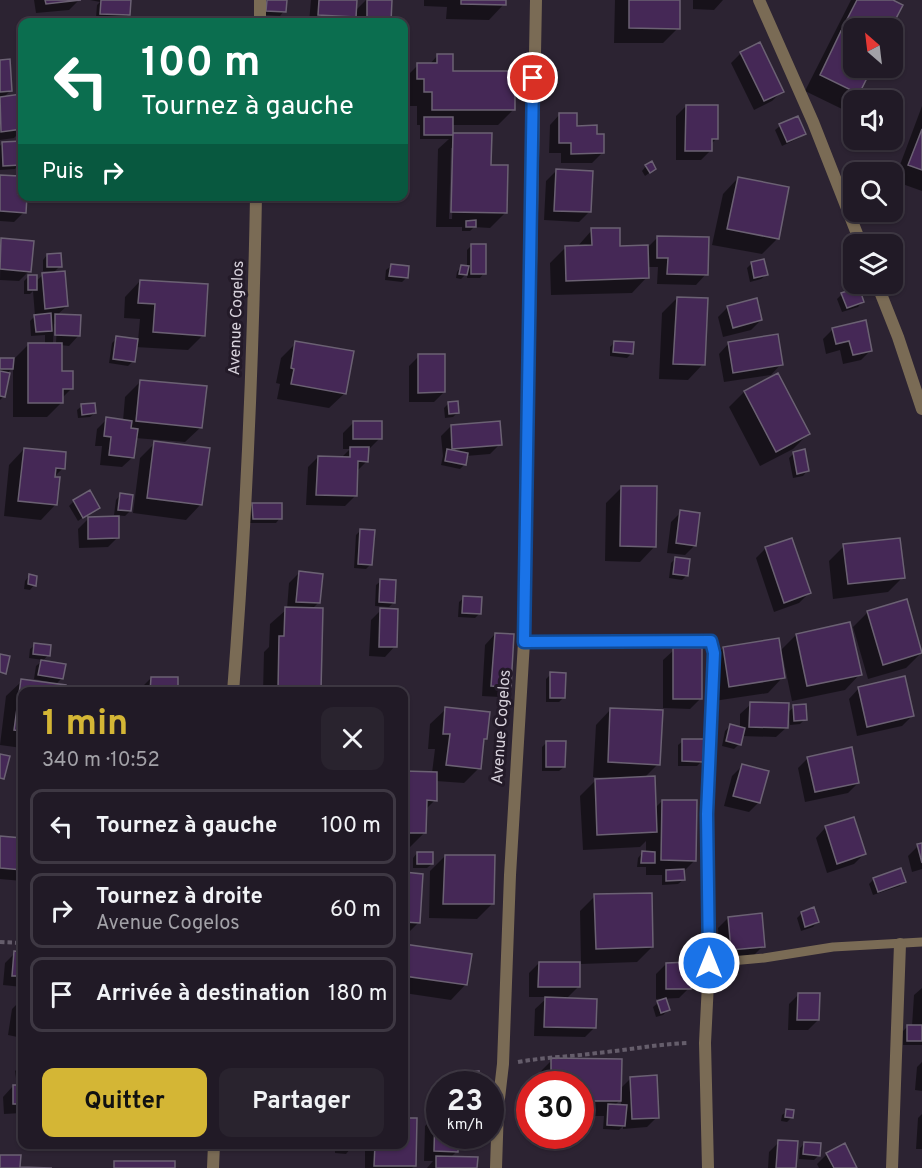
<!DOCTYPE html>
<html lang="fr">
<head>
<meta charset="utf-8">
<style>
  :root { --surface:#211a26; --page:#29232e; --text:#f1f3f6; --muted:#a2a1a7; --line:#3e3843; --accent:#d4b635 }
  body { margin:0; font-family:Overpass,sans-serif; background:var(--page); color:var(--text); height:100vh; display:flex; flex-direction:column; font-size:22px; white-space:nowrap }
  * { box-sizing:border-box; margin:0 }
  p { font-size:20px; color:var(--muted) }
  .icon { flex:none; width:33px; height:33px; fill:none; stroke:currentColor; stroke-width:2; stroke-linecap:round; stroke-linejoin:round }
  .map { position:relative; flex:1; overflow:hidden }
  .details { position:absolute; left:18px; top:687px; width:390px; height:462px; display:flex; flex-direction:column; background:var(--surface); border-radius:12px; box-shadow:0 2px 4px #0004,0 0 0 2px var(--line) }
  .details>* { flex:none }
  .hud { position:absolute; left:18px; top:18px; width:390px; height:183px; border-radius:12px; box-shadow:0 2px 4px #0004,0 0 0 2px var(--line); background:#0b6e4f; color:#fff; overflow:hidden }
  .needle { width:39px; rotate:332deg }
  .buttons { position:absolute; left:843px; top:18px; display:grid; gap:12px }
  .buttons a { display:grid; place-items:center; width:60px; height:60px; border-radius:12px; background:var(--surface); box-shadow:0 2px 4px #0004,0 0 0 2px var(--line); font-size:30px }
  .speed { position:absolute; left:426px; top:1071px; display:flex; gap:12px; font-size:30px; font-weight:700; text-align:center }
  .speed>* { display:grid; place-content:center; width:78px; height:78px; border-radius:50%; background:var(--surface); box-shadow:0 2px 4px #0004,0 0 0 2px var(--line); line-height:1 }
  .speed small { font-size:15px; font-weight:400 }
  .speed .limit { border:9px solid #d22; background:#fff; color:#111 }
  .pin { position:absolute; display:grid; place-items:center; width:51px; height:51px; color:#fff; margin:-26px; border:3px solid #fff; border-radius:50%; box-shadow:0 2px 6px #0007 }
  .me { position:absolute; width:66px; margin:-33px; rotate:0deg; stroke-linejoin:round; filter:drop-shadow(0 0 4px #0008) }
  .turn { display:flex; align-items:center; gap:21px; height:126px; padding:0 24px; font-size:27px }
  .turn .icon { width:78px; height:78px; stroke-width:2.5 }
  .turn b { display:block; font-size:42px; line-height:51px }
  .then { display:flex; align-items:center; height:57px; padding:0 24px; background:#0003; gap:12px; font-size:22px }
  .round { display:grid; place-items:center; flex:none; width:63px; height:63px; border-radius:12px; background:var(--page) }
  .headline { display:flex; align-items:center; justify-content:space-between; height:102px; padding:0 24px }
  h1 { font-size:36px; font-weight:700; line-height:45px; color:var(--accent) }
  .button { display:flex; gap:12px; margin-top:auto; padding:12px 24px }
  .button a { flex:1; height:69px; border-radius:12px; background:var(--accent); color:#111; font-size:24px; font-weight:700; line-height:69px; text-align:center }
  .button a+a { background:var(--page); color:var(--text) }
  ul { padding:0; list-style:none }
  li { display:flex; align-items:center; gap:18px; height:75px; margin:0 12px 9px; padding:0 12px; border:3px solid var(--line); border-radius:12px }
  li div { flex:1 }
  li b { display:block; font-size:22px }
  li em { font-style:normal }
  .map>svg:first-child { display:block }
</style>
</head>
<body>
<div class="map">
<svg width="922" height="1168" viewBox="0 0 922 1168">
  <rect width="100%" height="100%" fill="#2c2332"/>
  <!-- shadow -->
  <path fill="#0007" fill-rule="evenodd" d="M34 0H79L69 10 36 13Z
    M90 0H128L129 14 124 19 96 18 97 5 100 2Z
    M264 0H285L284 11 280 16 262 15Z
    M311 0H356L354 17 348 22H309Z
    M366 0H390V22H357V9Z
    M424 0H504V4L489 20 446 19 447 7 424 6Z
    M615 0H679L678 28 663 43H614Z
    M693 0H723L714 10 693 9Z
    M851 0H890L901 5 890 28H854V68H870L858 94 842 109 805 91Z
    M741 53 782 91 772 101 754 110 731 63Z
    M437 56 451 72 513 110 498 125H451L452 136 454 134 489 166 506 212 490 228 474 227 470 231H462V227H436L438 149 449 139H420V125H417V106H409V94H404V79L418 65H429ZM451 148H454L452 219H449Z
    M0 62 11 90 3 98 19 96 22 117V130L14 138 0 140Z
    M686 106 717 138 711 144V150L701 160H676V116Z
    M922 106V191L894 181Z
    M560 114 575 127 595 136 602 153 592 163H561V153H549L550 125Z
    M797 118 804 133 799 138 782 146 775 130 780 126Z
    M22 142V155L19 158V164L15 169 0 170V146L2 143Z
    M646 166 655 169 645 176 642 171Z
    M556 171 589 212 579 222 544 220 546 181Z
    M0 176 17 195 24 212 14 222 0 221Z
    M738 178 777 239 762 254 712 245 723 194Z
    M41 196H70L65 203 41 202Z
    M592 230 619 248 646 249 658 237 706 274 696 285 657 284 658 267H647V277L632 293 551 295 550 263 566 247H577Z
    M1 239 29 271 19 281 0 280Z
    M471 246 484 273 480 278H467V273L461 279 456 278 457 272 461 267 467 268V250Z
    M47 255 60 266 54 272 43 271V260Z
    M752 263 766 275 761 279 750 282 747 268Z
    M391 266 407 277 402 282 385 280 386 270Z
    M43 275 67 306 57 315 79 335 69 346 60 345V372L72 388 62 398V402L47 417H13V367L7 374 4 396 0 400V359L13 360 29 344H45V335L31 336 30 321 35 316 33 291 30 294H24V281L29 276 35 282ZM54 324H57L56 343H53Z
    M140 281 203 335 188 350 135 347 133 361 128 366 109 363 112 343 117 338 138 341 140 319 124 318 125 297Z
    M842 294 862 302 858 307 842 312 837 299Z
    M677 298 703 364 688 380 659 379 662 313Z
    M728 307 761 320 751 330 723 337 718 317Z
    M833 329 871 350 861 360 843 364 840 350 826 354 823 339Z
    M615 342 632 353 627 358 610 356V347Z
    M296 343 345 393 329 408 277 399 280 384 276 383 281 358Z
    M729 343 781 364 771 375 724 382 719 354Z
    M419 356 444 392 434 402H409V366Z
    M777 375 808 434 793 449 760 466 729 407 744 392Z
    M141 381 201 427 185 442 135 438 133 457 122 467 100 465 102 446H95L97 429 107 419 123 421 125 397Z
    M449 403 458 412 453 417 445 418 444 408Z
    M82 406 95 413 90 417 78 418 77 410Z
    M353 423 380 438 370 448 367 449V461L356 472 355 496 345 506 306 505 308 467 318 457 341 458 350 449H343V433Z
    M451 426 500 444 490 454 466 456 465 464 460 469 441 465 443 456 441 436Z
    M155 443 201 504 186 520 133 513 140 458Z
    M24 449 63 468 53 478 56 504 41 520 4 516 9 465Z
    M794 453 807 471 803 476 793 478 789 458Z
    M621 488 655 546 640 562 605 561 606 503Z
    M120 495 130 511 125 516 114 515 116 500Z
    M74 501 98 507 78 521 69 506Z
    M253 505 280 518 276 523H248V509Z
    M681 512 695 545 685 555 667 553 671 522Z
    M88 519 118 537 108 547 79 548 78 529Z
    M361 530 370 565 366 569 354 568 356 535Z
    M844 546 903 577 888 592 833 599 829 561Z
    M766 548 809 593 799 603 774 612 756 558Z
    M675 559 687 575 682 580 669 578 671 563Z
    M299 573 318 603 312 609 320 689 317 692H263L264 652 269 647 270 624 287 609 289 583Z
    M29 576 34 585 30 590 24 589 25 581Z
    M381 581 394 602 389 607 375 606 376 585Z
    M464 598 480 613 475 618 458 617 459 602Z
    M381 610 395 646 385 657 369 656 371 620Z
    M868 612 921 653 906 668 868 679 853 627Z
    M495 634 509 687 499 697 482 696 485 645Z
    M796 635 860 674 845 690 792 701 783 658H780L783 677 768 693 714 701 708 664 723 648 779 652Z
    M35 645 48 655 42 662 62 678 55 685 22 692V748L0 745 6 696 22 681 48 685 49 682 34 679 36 666 43 660 29 658 30 649Z
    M674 650 701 698 690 709 663 708V660Z
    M551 674 564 697 559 702H546V679Z
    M151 678 176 692H141V688Z
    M859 688 912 716 902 726 857 736 849 699Z
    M751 704 787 713 794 707 805 719 800 724 790 725 789 714H787V727L776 737 741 736 739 744 734 749 722 746 725 731 730 726 740 728V714Z
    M446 709 486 739 482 743 479 768 464 783 436 781 435 800 425 810 424 833 409 848H404V773H432L435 749H428L430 724Z
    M611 709 658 764 644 778 654 809 662 801 695 860 683 872V880L678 884 662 885V875H646V867H637L638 858 642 853H646V841L640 847 583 850 580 796 596 780H606V778L593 777 596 725Z
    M683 741 702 761 697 766H678V745Z
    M547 742 564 767 559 771H542V747Z
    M808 758 858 783 848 793 805 802 798 768Z
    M742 766 759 802 749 812 724 806 732 776Z
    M826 827 864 854 854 864 827 873 816 838Z
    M0 838 22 840V881L0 879Z
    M922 845V869L912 872 908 856 918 846Z
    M417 853 432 864 427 868H413V858Z
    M445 856 493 903 477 919 429 918 430 871Z
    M404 874 421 875 418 923 404 937Z
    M874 879 904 881 900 886 873 895 869 884Z
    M595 896 652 947 637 962 581 964 580 911Z
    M802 913 817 922 813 927 801 931 797 918Z
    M728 918 763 946 753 956 721 960 718 928Z
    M404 946 470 955 466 984 451 1000 404 993Z
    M15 953 22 954V987L3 985 5 963Z
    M539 963 578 987 566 999 595 1027 585 1037 534 1036 535 1009 548 997H529V973Z
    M666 964 689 988 679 998 656 999V974Z
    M922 988V1045H903V1031L908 1026H912L914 995Z
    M799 994 818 1020 808 1030H788L789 1004Z
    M22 999V1038L8 1035 12 1009Z
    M658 1003 668 1010 663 1015 656 1017 653 1007Z
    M552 1060 620 1089 631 1078 657 1117 647 1127 623 1129V1126L619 1130 603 1129 604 1116H580V1084H536L537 1075ZM621 1099V1106H614Z
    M922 1062V1091L915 1090 917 1067Z
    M20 1066H22V1077L16 1078 15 1071Z
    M470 1074 478 1079 474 1084H466L465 1078Z
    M13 1086H22V1113L4 1114 3 1097Z
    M787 1111 792 1117 787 1122 781 1121 782 1115Z
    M922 1114V1149H916L918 1118Z
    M435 1116 440 1136H485L478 1142 457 1141V1151L451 1157 476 1168H427L433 1161H424L425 1126Z
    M404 1120H416L415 1166 412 1168H365V1144H404Z
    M779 1142 795 1168H768L769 1152Z
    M805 1143 819 1155 814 1160 799 1159 800 1148Z
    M335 1144H351L350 1149 346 1154 335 1153Z
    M827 1154 855 1168H819L817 1164Z"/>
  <!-- building -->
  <path fill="#452856" stroke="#6b6173" stroke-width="1.5" d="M45 0H81L46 4Z
    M101 0H131L130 15 100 14Z
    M267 0H287L286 12 266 11Z
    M319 0H357L356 17 318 15Z
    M367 0H392L391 22H367Z
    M461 0H506V5L461 4Z
    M629 0H680V29L629 28Z
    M857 0H893L903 5 891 28H854V36L841 31Z
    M841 31 854 36V68H872L859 94 820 75Z
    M760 42 784 92 764 101 740 52Z
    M437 54H453V71H515V110H432V92H424V79H417V63H437Z
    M10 59 12 91 0 92V60Z
    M21 94 22 129 1 132 0 97Z
    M686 105H718V139H712V151H685Z
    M559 113H577V126L597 125V134H604V153L571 154V143H559Z
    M798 116 806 134 787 142 779 124Z
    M424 117H453V135H424Z
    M922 129V170L908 165Z
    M453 133H492L491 165H508L507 213 451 212Z
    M22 141 21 165 3 166 2 142Z
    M652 161 656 169 650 173 645 165Z
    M556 169 593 171 591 212 554 211Z
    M0 175 19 176 18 194 27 196 26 213 0 211Z
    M738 177 789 187 779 239 727 229Z
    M45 196H71V199Z
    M476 220V227H466V221Z
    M591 228H620V246L648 245 649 278 566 281 565 246 592 245Z
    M657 236 709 237 708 275 667 274 668 258H657Z
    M1 238 34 241 31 272 0 269Z
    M471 244H486V274H471Z
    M61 253 62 267H47V254Z
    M764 259 768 275 754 278 751 262Z
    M391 264 409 266 408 278 389 276Z
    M461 265 469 266 467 275 459 274Z
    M65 271 68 306 45 309 42 273Z
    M28 275H37V290H28Z
    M140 280 208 284 205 336 153 332 155 304 138 303Z
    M859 287 864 302 847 308 841 293Z
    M677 297 708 298 705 365 673 364Z
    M757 298 762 320 733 328 727 306Z
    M51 313 52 331 36 332 34 315Z
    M55 314 81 315 80 336 55 335Z
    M866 320 872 351 853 355 849 341 836 344 832 328Z
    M778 334 783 365 733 373 728 342Z
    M116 336 138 339 135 362 113 359Z
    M295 341 354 351 346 394 291 384 294 369 291 368Z
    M614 341 634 342 633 354 613 352Z
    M28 343H62V371H73V389H63V403H28Z
    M418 354H445V392L418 393Z
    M0 358H14L13 369H0Z
    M0 371 10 373 5 397 0 396Z
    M778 373 810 434 776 452 744 391Z
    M140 380 207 386 202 428 136 421Z
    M458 401 459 413 449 414 448 402Z
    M95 403 96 413 82 415 81 404Z
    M106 417 132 421 131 428 138 429 134 458 109 455 111 437 104 436Z
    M353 421H382V439H353Z
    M500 421 502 445 452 449 451 425Z
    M154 441 210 448 202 505 147 498Z
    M350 447H369L368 462 358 461 357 496 316 495 318 456 350 457Z
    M24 448 66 452 65 469 56 468 55 477H60L57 505 18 501Z
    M447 449 468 453 466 465 445 461Z
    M805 449 809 471 797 474 793 452Z
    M621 486H657L656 547 620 546Z
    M90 490 100 508 83 518 73 500Z
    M120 493 133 495 131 511 118 510Z
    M252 503H282V519H253Z
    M680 510 700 513 696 546 676 543Z
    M119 516V538L88 539V517Z
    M360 529 375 530 372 565 358 564Z
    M792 538 811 593 784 603 765 547Z
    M900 538 905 578 848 584 843 544Z
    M675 557 690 559 688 576 673 574Z
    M299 571 323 574 320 603 296 602Z
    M29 574 37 576 36 586 28 584Z
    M380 579 396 580 395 603 379 602Z
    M463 596 482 597 481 614 462 613Z
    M907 599 922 653 883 665 867 611Z
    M285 607 323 608 321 690 278 689 279 636H284Z
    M380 608 398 609 397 647H379Z
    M850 622 862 675 807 686 796 634Z
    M495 633 514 634 511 687 491 686Z
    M779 638 785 678 729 687 723 647Z
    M34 643 51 645 50 656 33 654Z
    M673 648H702V699H673Z
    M0 654 10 656 6 674 0 672Z
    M41 660 66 664 63 679 38 675Z
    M550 672 566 673 565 698H550Z
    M905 676 914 716 867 727 858 687Z
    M151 677H178V692H150Z
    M21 679 66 685 65 692H22V731L14 730Z
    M750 702 789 703 788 728 749 727Z
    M806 704 807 720 794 721 793 705Z
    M445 707 490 712 487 739H484L481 769 446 765 450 734H443Z
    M610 708 663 710 660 765 608 762Z
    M730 724 745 728 741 745 726 741Z
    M682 739H704L703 762 682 761Z
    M546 741H566L565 767H546Z
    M852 747 859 783 815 792 807 757Z
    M0 754 10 756 4 779 0 778Z
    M742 764 769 771 760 803 733 796Z
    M404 771 437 772V801L427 800 426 833H404Z
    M655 776 657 832 597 835 595 779Z
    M662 800H697L696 861 661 860Z
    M854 817 866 854 837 864 825 826Z
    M0 836 22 838V870L0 868Z
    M922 843V863L917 844Z
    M642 851 655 852V863H641Z
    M417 852H433V864H417Z
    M445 855H495L494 904H443Z
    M901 868 906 882 878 892 873 878Z
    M684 869 685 880 666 881V870Z
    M404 872 423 874 420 923 404 922Z
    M652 893 653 947 596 949 594 894Z
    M814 907 819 922 805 927 801 912Z
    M762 913 765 947 731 950 728 917Z
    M404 944 472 954 467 985 404 976Z
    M14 951 22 952V976H12Z
    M539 962H580V987H538Z
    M690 962 691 989H666V963Z
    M798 993H820L819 1020H797Z
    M22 997V1026L17 1025Z
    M545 997 597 999 596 1028 544 1027Z
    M666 998 670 1010 661 1013 657 1001Z
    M907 1025H922V1041H907Z
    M551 1058 622 1059 621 1101H580V1084H551Z
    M479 1071 480 1080 470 1081 469 1072Z
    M657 1075 659 1118 632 1119 630 1077Z
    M13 1085H22V1104H13Z
    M608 1104 627 1105 625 1126 607 1125Z
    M786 1109 794 1110 793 1118 785 1117Z
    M435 1114H440V1136H459L458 1152 434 1151Z
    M404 1118H417L416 1166H374L375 1144H404Z
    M778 1140 798 1141 796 1168H776Z
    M804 1142 821 1143 820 1156 803 1154Z
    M845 1143 857 1168H834L826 1153Z
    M339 1144H352V1150L339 1149Z
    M0 1155H21L20 1167 52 1168H0Z
    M436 1156 478 1157 477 1168H436Z
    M114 1161H175V1168H114Z"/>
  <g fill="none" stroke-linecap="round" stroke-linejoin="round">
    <!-- path -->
    <path stroke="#655d6b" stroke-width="4" stroke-dasharray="4.5 3" stroke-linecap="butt" d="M0 942 22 943
      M518 1062C545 1057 570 1057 597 1053 628 1050 658 1044 689 1043"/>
    <!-- lane -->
    <path stroke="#7a6b55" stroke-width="9" d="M709 963 764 958 833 947 922 942"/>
    <!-- street -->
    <path stroke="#7a6b55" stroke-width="12" d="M759 0 813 122 861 244
      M260 22V0
      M877 284 898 337 922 409
      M524 642 711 641 714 653 707 814 709 963 705 1043 708 1168
      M233 692C246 527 253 362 256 196
      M213 1168 214 1144
      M496 1168 498 1107 503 1064 510 875 524 642 536 0
      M892 1168 900 944"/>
  </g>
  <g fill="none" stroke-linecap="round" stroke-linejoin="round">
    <!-- route casing -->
    <g stroke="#114b97" stroke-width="15">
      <path id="route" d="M533 78 524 642 711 641 714 653 707 814 709 963"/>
    </g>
    <!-- route -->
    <use href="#route" stroke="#1a73e8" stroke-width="10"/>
  </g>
  <g text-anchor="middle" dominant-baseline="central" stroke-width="6" stroke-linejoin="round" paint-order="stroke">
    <!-- street labels -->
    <g font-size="16" fill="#d7d1db" stroke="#231a28">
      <text transform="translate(237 318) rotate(-88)">Avenue Cogelos</text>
      <text transform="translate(502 727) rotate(-86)">Avenue Cogelos</text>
    </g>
  </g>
</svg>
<div class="buttons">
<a><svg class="needle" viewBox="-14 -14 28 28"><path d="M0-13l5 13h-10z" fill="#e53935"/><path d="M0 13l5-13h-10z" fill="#a2a1a7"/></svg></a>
<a><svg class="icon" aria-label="sound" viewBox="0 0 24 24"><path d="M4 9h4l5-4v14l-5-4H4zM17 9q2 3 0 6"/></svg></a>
<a><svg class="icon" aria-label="search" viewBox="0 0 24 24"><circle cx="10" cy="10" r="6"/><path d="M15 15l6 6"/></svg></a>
<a><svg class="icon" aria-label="layers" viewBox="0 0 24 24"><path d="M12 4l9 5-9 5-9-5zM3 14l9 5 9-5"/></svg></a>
</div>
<div class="speed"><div>23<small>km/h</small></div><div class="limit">30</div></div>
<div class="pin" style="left:533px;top:78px;background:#d93025"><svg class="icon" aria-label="arrive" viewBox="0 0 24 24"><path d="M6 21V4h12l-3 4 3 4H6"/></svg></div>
<svg class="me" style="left:709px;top:963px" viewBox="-20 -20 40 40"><circle r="17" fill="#1a73e8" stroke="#fff" stroke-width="3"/><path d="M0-11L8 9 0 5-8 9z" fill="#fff"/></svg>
<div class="hud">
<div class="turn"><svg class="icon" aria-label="left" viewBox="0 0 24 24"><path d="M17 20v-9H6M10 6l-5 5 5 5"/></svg><div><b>100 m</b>Tournez à gauche</div></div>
<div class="then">Puis<svg class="icon" aria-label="right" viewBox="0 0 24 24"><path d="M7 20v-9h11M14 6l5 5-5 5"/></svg></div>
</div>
<section class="details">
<div class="headline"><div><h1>1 min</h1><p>340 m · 10:52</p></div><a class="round"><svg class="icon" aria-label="close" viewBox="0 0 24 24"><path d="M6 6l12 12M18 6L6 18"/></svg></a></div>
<ul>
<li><svg class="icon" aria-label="left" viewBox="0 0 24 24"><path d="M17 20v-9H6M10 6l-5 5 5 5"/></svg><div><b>Tournez à gauche</b></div><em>100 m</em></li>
<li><svg class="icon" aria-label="right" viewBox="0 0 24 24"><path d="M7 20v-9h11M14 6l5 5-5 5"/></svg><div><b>Tournez à droite</b><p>Avenue Cogelos</p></div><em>60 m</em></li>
<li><svg class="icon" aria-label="arrive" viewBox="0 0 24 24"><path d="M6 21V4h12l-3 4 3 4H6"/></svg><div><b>Arrivée à destination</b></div><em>180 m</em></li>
</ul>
<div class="button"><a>Quitter</a><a>Partager</a></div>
</section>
</div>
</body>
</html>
